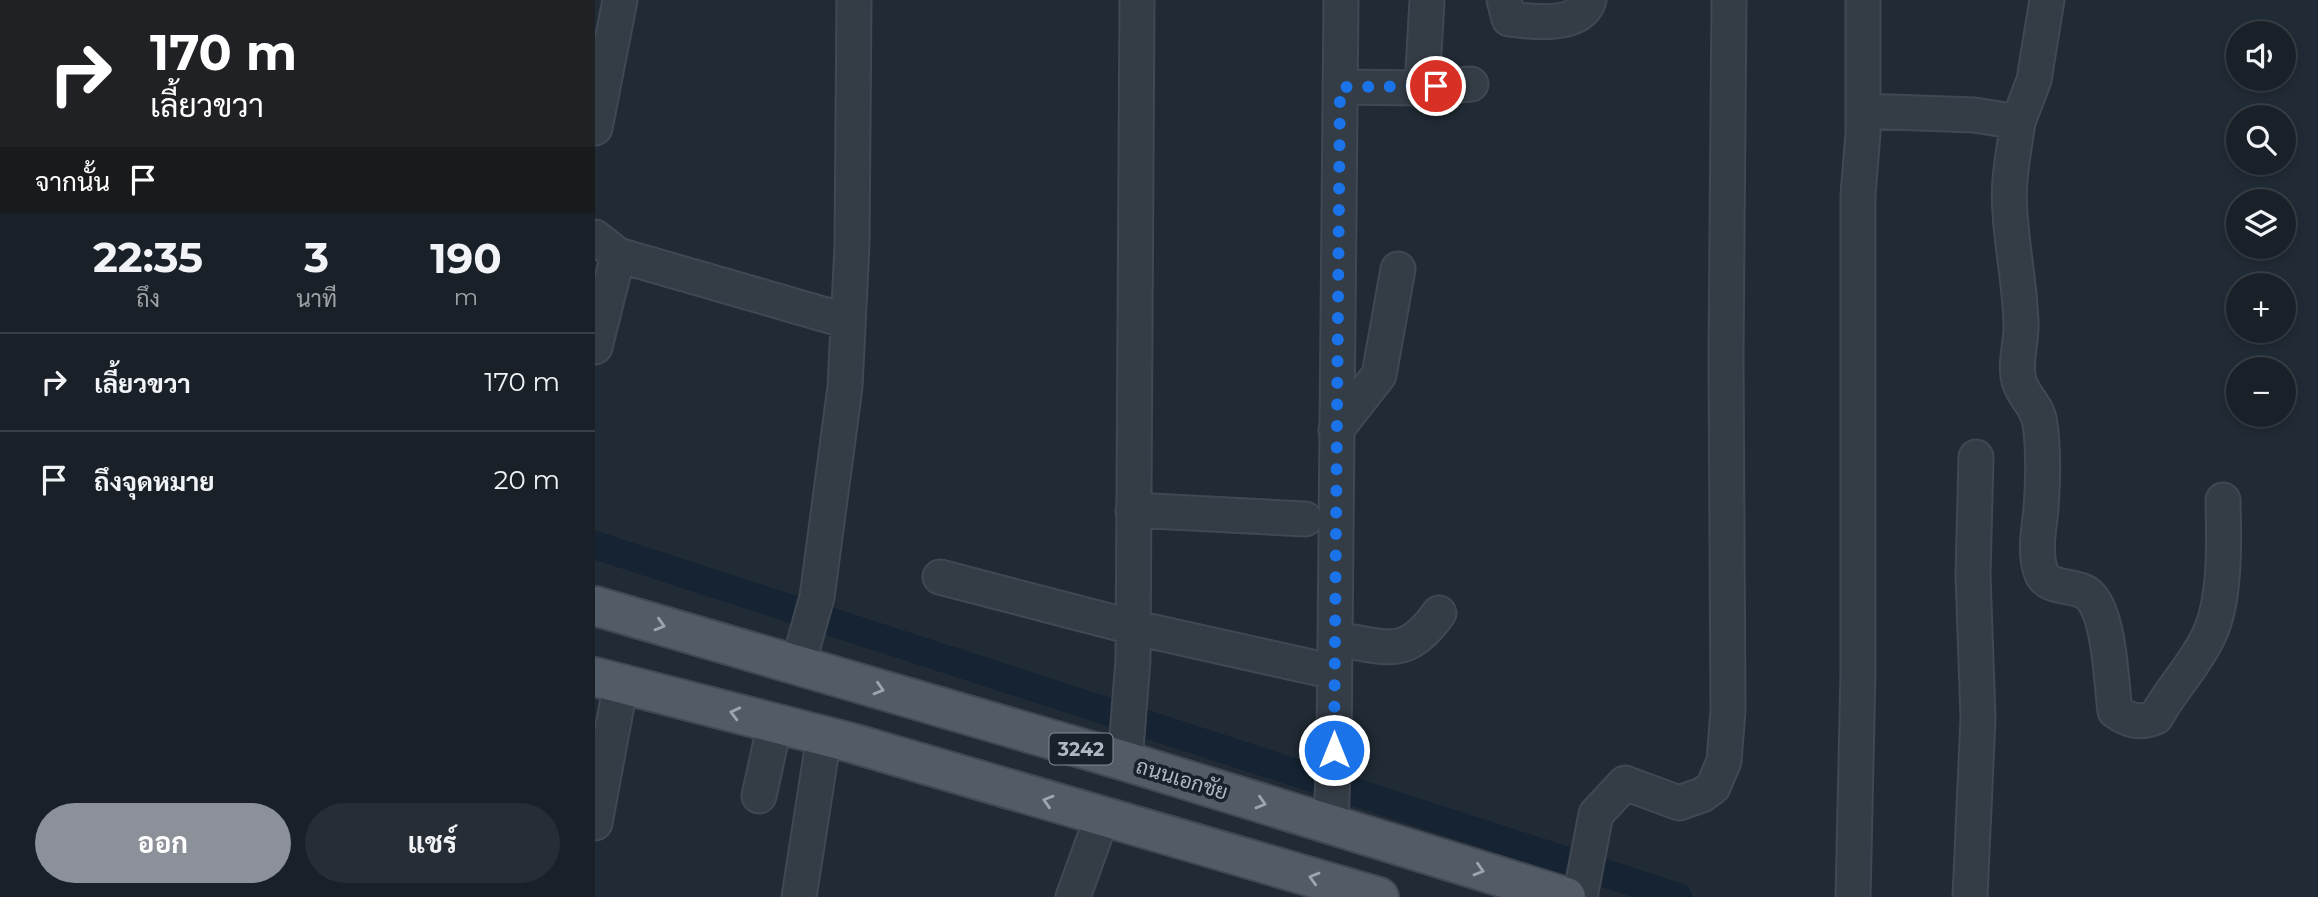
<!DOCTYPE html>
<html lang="th">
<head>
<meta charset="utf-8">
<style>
  :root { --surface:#192028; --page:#262d34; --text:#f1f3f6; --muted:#9fa3a8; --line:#373e45; --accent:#8c9099 }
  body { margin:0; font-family:Montserrat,Sarabun,sans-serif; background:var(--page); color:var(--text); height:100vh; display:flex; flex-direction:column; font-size:26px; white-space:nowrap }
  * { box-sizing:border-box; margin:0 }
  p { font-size:23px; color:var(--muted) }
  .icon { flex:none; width:38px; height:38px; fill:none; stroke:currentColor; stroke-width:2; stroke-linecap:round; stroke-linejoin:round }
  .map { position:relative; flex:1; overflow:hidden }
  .details { display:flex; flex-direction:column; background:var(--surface); width:595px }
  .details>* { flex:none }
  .guide { background:#202124; color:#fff; overflow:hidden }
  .buttons { position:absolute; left:1631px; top:21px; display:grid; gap:14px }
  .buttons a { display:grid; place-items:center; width:70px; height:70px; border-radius:50%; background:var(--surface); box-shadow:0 4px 10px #0003,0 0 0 2px var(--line); font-size:35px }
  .pin { position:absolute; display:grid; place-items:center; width:60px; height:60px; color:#fff; margin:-30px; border:4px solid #fff; border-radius:50%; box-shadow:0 2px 7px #0007 }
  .me { position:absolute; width:77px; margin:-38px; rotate:0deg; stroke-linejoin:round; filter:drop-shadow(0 0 5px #0008) }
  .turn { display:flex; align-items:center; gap:24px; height:147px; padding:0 35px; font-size:32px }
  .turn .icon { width:91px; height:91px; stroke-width:2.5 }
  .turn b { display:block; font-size:49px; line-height:60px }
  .then { display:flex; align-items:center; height:66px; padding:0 35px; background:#0003; gap:14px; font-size:26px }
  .eta { display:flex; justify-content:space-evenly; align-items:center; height:119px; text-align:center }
  .eta b { font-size:42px; font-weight:700; line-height:49px }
  .primary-button { display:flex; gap:14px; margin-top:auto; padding:14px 35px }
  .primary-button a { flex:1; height:80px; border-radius:42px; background:var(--accent); color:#fff; font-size:28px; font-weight:700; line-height:80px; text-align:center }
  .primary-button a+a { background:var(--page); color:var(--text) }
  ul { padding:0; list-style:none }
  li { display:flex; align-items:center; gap:21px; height:98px; padding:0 35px; border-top:2px solid var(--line) }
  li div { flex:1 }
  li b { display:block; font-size:26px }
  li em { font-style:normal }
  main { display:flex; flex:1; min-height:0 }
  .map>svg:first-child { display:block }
</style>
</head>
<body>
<main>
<section class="details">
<div class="guide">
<div class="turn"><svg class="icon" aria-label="right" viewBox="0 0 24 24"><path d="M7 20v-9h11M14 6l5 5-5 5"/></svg><div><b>170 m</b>เลี้ยวขวา</div></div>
<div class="then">จากนั้น<svg class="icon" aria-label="arrive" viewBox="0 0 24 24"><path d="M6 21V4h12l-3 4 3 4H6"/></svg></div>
</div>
<div class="eta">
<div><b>22:35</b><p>ถึง</p></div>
<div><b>3</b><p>นาที</p></div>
<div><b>190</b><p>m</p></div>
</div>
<ul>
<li><svg class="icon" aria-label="right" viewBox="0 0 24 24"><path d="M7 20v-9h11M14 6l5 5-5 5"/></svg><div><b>เลี้ยวขวา</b></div><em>170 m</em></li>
<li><svg class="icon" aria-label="arrive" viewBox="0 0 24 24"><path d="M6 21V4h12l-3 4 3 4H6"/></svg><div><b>ถึงจุดหมาย</b></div><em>20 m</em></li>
</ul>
<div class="primary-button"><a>ออก</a><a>แชร์</a></div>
</section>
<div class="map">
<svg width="1723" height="897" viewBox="0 0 1723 897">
  <rect width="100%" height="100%" fill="#212b35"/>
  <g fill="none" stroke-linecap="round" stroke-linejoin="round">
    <!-- canal -->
    <path stroke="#152332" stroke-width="28" d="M0 545 1083 897"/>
    <!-- minor casing -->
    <g stroke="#404853" stroke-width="37">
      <path id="minor" d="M909 0 914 19C937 22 985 28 994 0
        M745 87 827 88 876 84
        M827 88 832 0
        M1268 111 1379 115 1423 122C1419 151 1412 182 1415 212 1417 249 1425 286 1426 323 1427 342 1419 363 1424 381 1429 398 1443 406 1445 424 1449 451 1448 481 1446 509 1444 529 1439 552 1446 572 1453 592 1483 582 1496 597 1515 619 1516 682 1520 711 1534 721 1545 724 1561 717 1576 689 1601 664 1614 635 1631 600 1629 539 1628 500
        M1423 122 1439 80 1452 0
        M0 128 25 0
        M0 237 23 255 252 321
        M0 347 23 255
        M741 430 784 375 803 269
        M538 510 710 519
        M345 577 537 627 739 672
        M740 639C791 646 810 661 844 613
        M203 665 222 597 250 387 257 245 259 0
        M530 761 538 660 542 0
        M164 796 180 723
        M0 823 26 683
        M736 824 739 749 746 0
        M204 897 229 736
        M478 897 507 817
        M985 897 1001 814 1030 783 1084 803 1107 795 1118 787 1129 761 1133 711 1131 357 1134 0
        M1258 897 1263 672V195L1268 133V0
        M1375 897 1383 718 1378 575 1381 457"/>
    </g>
    <!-- major casing -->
    <g stroke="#404853" stroke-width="42">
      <path id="major" d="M0 606 530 761 971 897
        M0 677 257 743 784 897"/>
    </g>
    <!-- minor -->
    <use href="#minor" stroke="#343c46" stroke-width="33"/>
    <!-- major -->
    <use href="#major" stroke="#525c66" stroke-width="38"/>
  </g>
  <!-- one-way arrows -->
  <defs><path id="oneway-chevron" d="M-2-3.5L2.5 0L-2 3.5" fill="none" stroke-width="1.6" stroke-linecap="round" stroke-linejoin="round" transform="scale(1.75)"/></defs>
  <g stroke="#9ca5b0">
    <use href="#oneway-chevron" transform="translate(65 625) rotate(17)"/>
    <use href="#oneway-chevron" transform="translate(284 689) rotate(17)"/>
    <use href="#oneway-chevron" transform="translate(140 713) rotate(-166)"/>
    <use href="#oneway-chevron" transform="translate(453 801) rotate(-163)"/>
    <use href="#oneway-chevron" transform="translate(666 803) rotate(17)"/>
    <use href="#oneway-chevron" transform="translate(884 870) rotate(17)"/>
    <use href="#oneway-chevron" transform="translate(719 878) rotate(-164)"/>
  </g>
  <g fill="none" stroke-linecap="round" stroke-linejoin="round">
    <!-- route -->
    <path stroke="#1a73e8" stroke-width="12" stroke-dasharray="0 21.6" d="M739 750 745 87 841 86"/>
  </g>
  <g text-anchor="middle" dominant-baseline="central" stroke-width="7" stroke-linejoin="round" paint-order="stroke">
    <!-- shield labels -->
    <rect fill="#19212b" stroke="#818a95" stroke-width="2" x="454.5" y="733.5" width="63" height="31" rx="5"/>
    <g font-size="19" font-weight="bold" fill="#aeb7c3">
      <text x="486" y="749">3242</text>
    </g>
    <!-- street labels -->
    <g font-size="21" fill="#aeb7c3" stroke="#19212b">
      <text transform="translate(587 779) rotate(17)">ถนนเอกชัย</text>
    </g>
  </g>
</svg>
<div class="buttons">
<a><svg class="icon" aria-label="sound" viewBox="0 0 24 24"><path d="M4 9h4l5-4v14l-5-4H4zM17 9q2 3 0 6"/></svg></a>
<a><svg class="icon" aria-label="search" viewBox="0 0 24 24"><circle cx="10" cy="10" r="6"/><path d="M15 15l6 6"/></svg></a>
<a><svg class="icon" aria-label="layers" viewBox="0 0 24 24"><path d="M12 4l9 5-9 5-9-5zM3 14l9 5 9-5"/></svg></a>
<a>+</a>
<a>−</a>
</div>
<div class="pin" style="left:841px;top:86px;background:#d93025"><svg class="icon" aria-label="arrive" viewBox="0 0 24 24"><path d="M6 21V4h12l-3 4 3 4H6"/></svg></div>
<svg class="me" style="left:739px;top:750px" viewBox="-20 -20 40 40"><circle r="17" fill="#1a73e8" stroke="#fff" stroke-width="3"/><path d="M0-11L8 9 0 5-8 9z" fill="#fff"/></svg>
</div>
</main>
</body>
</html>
